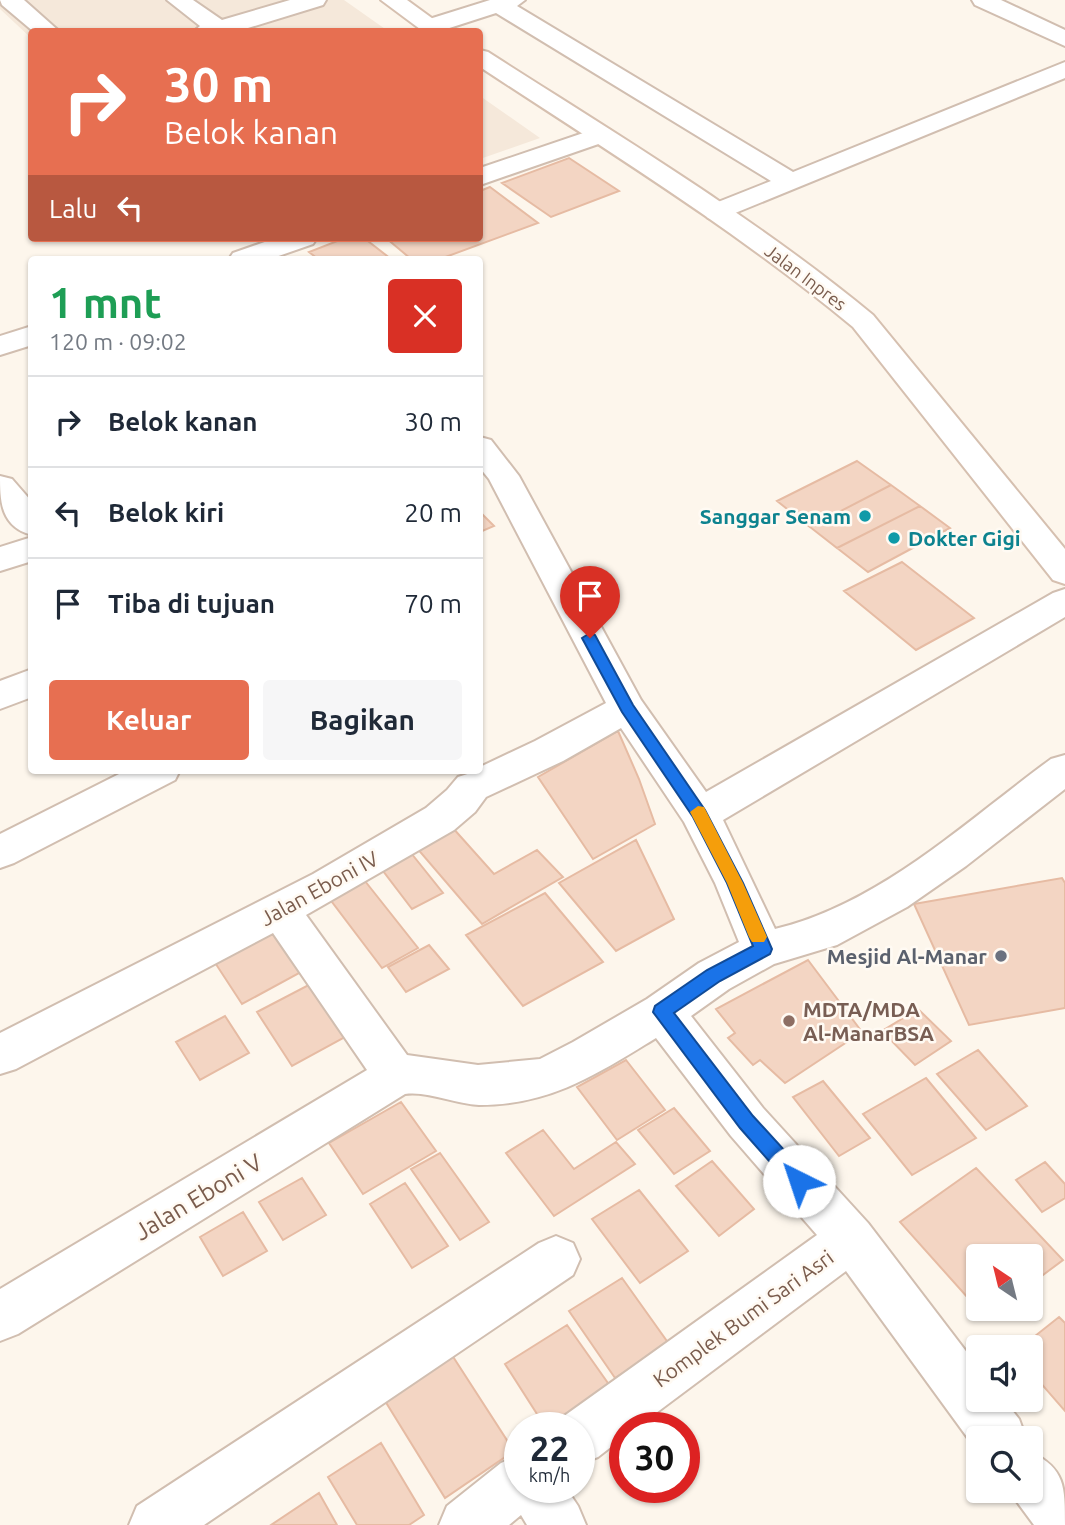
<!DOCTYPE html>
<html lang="id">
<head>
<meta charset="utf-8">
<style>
  :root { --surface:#fff; --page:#f6f6f7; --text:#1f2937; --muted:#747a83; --line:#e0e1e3; --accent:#e76f51 }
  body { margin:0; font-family:Ubuntu,sans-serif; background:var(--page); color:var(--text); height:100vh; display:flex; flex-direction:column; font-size:26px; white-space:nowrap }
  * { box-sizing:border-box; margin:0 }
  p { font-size:23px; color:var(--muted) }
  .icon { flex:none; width:38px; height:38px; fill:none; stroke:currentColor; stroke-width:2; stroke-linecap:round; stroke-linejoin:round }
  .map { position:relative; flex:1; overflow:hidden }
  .side { position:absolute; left:28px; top:256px; width:455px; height:518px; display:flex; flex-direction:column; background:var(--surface); border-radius:7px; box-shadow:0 2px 5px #0004 }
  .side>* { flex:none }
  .guide { position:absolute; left:28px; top:28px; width:455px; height:214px; border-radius:7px; box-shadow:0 2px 5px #0004; background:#e76f51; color:#fff; overflow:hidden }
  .needle { width:46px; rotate:325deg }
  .buttons { position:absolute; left:966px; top:1244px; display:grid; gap:14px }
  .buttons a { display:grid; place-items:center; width:77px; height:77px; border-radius:7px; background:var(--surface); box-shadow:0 2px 5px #0004; font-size:35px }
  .speed { position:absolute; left:504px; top:1412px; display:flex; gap:14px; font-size:35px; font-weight:700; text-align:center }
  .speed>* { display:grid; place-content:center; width:91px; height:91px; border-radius:50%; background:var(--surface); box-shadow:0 2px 5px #0004; line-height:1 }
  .speed small { font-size:18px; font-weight:400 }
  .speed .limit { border:10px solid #d22; background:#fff; color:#111 }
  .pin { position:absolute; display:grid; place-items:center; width:60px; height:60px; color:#fff; margin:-72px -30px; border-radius:50% 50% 50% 0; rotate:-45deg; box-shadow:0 0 7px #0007 }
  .pin .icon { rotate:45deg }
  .me { position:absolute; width:77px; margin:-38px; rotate:319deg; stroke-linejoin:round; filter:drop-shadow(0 0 5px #0008) }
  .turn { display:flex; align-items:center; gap:24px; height:147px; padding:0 21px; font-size:32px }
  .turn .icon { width:91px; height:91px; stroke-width:2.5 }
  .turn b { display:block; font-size:49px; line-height:60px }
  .then { display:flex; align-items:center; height:66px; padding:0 21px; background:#0003; gap:14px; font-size:26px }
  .round { display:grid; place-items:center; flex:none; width:74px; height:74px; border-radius:7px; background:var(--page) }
  .summary { display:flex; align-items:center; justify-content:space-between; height:119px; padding:0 21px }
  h1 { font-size:42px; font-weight:700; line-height:52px; color:#1e9e55 }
  .cta { display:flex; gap:14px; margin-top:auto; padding:14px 21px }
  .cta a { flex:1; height:80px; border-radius:7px; background:var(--accent); color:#fff; font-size:28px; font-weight:700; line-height:80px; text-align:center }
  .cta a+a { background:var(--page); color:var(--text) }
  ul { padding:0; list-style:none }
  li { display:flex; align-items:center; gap:21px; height:91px; padding:0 21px; border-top:2px solid var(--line) }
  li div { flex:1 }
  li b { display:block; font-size:26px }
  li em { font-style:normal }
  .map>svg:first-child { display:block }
</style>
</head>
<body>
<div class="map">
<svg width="1065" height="1525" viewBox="0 0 1065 1525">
  <rect width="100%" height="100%" fill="#fdf6ec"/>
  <!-- residential -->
  <path fill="#f5e8da" d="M0 0H344L388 31 32 32 31 38 0 9Z
    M480 96 540 138 480 159Z"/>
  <!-- building -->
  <path fill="#f3d5c3" stroke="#e6bba3" stroke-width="2" d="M569 158 619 191 551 217 502 183Z
    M490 187 538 223 440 259H411L386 238H480V191Z
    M345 238H364L391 259H318L309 252Z
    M857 461 891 485 810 527 777 501Z
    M891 485 920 506 837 548 810 527Z
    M920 506 950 528 868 572 837 548Z
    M480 512 494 526 480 532Z
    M902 562 974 618 916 650 844 591Z
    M618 731 639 779 655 824 593 859 538 777Z
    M452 827 494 874 537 850 563 877 482 924 416 847Z
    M636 840 674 919 616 951 559 883Z
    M407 848 443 893 412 909 377 863Z
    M361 876 418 948 382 968 326 894Z
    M1062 878 1065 883V1008L969 1025 914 904Z
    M545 893 603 962 523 1006 466 935Z
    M269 922 303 971 242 1004 208 952Z
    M429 945 449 969 406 992 388 967Z
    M808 960 862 1032 785 1083 760 1060 753 1065 728 1038 735 1033 716 1009Z
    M322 978 358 1030 292 1066 257 1012Z
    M918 1009 951 1041 915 1065 882 1031Z
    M225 1016 249 1053 200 1080 176 1042Z
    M978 1050 1027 1106 986 1130 937 1074Z
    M626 1060 665 1110 617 1140 577 1087Z
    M926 1078 976 1138 912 1175 863 1114Z
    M823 1081 870 1138 839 1156 793 1097Z
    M401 1102 436 1151 363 1194 329 1143Z
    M674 1108 710 1151 674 1174 638 1130Z
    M543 1130 574 1169 616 1142 635 1164 554 1216 506 1153Z
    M440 1153 489 1222 460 1240 411 1169Z
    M712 1161 754 1209 719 1236 676 1186Z
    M1045 1162 1065 1184V1198L1042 1212 1016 1180Z
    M976 1168 1063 1260 1031 1284V1256H978V1309H997L986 1318 900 1222Z
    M302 1178 326 1215 283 1240 259 1202Z
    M405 1183 448 1246 412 1268 370 1204Z
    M639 1190 688 1251 640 1283 592 1219Z
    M243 1212 267 1251 223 1276 200 1237Z
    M622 1278 669 1344 615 1378 569 1311Z
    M1059 1317 1065 1323V1411L1031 1372V1348H1020Z
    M567 1325 610 1386 546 1428 505 1364Z
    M450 1352 514 1451 445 1498 382 1396Z
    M381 1443 424 1515 409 1525H357L328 1477Z
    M319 1493 337 1525H271Z"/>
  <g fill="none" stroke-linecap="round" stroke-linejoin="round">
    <!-- minor casing -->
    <g stroke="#d1beb0" stroke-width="4">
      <path id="minor" d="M0 0H24L60 32H34L2 5Z
        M167 0H193L222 20 290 0H326L323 5 235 32H193L200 26Z
        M490 0H525L517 6 793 172 1065 62V78L718 220 708 218 704 212 708 206 771 181 496 13 437 32 423 31 419 26 423 21Z
        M972 0H1001L1065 30V46L975 5Z
        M601 127 610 130 614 135 610 140 480 185V168Z
        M276 238H317L313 244 270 259H229L233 253Z
        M32 326V345L0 355V336Z
        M480 437 491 440 519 476 641 700 706 792 1053 593 1065 589V617L723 820 775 929C880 904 966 821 1051 759L1065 755V789L966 866 907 907 837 945 774 964 729 989 691 1016 763 1108 868 1223 978 1367V1400H1004L1019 1419 1026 1438H978V1452L846 1271 636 1428H625V1436L598 1457 579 1464V1428H557L560 1419 817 1235 731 1136 656 1038C597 1074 551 1105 479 1105 455 1104 429 1091 405 1094L18 1334 0 1341V1289L367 1070 273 933 16 1069 0 1074V1033L313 874 426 808 447 790 458 777 480 770V767L535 741 606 703 489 479 480 468ZM621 728 684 822 715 883 739 942 699 963 647 999 573 1042 540 1059 478 1065 407 1055 306 915 454 830 475 812 486 797 563 761Z
        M0 476 12 479 32 502V535C1 527 0 502 0 476Z
        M32 537V561L0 571V547Z
        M32 669V697L0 709V681Z
        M127 770H180L175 780 14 863 0 868V834Z
        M556 1236 573 1243 580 1259 573 1275 204 1525H129L137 1506 539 1243Z
        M1031 1452C1065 1469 1065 1486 1065 1525H1034L1009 1491H1031Z
        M520 1455V1488H566L578 1506 586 1525H527L521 1515 509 1525H439L447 1506 501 1463Z"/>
    </g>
    <!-- secondary casing -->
    <g stroke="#d6c0b0" stroke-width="4">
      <path id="secondary" d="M381 0H407L451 32H424Z
        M480 50 488 52C619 136 753 216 873 315L1065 549V584L1053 580 853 327C736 230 606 150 480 67Z"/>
    </g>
    <!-- minor -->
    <use href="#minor" fill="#fff" fill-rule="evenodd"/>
    <!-- secondary -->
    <use href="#secondary" fill="#fff" fill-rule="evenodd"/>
  </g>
  <!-- route -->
  <path fill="#1a73e8" stroke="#114b97" stroke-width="2" d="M590 633 595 635 633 705 705 810 743 883 772 949 770 954 720 981 674 1013 753 1116 806 1174 809 1181 806 1187 799 1190 792 1187 740 1128 653 1012 655 1006 707 970 753 946 727 883 693 817 622 712 582 638Z"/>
  <!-- slow -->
  <path fill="#f59e0b" d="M698 806 704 807 743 883 767 937 764 942H752L749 937 727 883 690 812Z"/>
  <!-- markers -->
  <g fill="#0f9aa8" stroke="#fffaf3" stroke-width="2.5">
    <circle cx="865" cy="516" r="7"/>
    <circle cx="894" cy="538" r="7"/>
  </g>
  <circle fill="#6b7280" stroke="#fffaf3" stroke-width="2.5" cx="1001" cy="956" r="7"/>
  <circle fill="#8d6e63" stroke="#fffaf3" stroke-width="2.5" cx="789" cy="1021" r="7"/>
  <g text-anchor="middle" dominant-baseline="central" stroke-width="5" stroke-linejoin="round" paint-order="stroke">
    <!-- far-street labels -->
    <g font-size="18" fill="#7a5c4d" stroke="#fffaf3">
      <text transform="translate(806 277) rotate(37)">Jalan Inpres</text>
    </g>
    <!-- culture labels -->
    <g font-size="21" font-weight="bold" fill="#0d838f" stroke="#fffaf3" text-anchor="end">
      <text x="851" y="516">Sanggar Senam</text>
      <text x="908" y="538" text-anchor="start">Dokter Gigi</text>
    </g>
    <!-- street labels -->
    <g font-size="21" fill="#7a5c4d" stroke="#fffaf3">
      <text transform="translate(319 888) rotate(-29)">Jalan Eboni IV</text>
      <text transform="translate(743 1318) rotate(-36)">Komplek Bumi Sari Asri</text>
    </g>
    <!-- worship labels -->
    <g font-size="21" font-weight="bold" fill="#5b616d" stroke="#fffaf3" text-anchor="end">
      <text x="987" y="956">Mesjid Al-Manar</text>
    </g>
    <!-- education labels -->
    <g font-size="21" font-weight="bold" fill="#785e54" stroke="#fffaf3" text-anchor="start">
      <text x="803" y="1009">MDTA/MDA<tspan x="803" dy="24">Al-ManarBSA</tspan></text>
    </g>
    <!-- near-street labels -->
    <g font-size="24" fill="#7a5c4d" stroke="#fffaf3">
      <text transform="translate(198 1197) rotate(-31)">Jalan Eboni V</text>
    </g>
  </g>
</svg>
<div class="buttons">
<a><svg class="needle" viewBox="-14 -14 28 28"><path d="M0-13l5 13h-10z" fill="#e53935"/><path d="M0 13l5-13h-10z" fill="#747a83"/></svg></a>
<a><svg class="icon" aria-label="sound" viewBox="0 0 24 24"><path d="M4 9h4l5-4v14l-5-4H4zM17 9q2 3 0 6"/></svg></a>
<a><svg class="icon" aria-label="search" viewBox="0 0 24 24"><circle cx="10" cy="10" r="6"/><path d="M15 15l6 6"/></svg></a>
</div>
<div class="speed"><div>22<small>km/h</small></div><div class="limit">30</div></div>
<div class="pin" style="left:590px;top:638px;background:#d93025"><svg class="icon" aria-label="arrive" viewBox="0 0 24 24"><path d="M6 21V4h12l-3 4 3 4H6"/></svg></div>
<svg class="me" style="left:799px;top:1181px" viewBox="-20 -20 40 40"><circle r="19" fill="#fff"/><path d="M0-13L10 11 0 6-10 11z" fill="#1a73e8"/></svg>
<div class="guide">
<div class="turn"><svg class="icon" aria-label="right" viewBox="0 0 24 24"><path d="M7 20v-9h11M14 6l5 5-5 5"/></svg><div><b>30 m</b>Belok kanan</div></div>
<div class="then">Lalu<svg class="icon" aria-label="left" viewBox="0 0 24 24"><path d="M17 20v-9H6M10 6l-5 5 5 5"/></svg></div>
</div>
<section class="side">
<div class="summary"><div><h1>1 mnt</h1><p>120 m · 09:02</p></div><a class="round" style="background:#d93025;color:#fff"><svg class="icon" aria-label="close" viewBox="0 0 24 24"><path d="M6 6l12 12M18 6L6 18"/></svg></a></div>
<ul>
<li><svg class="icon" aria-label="right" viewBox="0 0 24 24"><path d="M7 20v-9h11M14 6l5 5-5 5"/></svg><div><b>Belok kanan</b></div><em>30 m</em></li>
<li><svg class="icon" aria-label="left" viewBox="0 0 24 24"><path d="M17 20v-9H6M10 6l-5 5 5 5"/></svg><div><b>Belok kiri</b></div><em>20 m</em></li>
<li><svg class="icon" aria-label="arrive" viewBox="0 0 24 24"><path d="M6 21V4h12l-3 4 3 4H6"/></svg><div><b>Tiba di tujuan</b></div><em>70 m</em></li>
</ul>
<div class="cta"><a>Keluar</a><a>Bagikan</a></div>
</section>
</div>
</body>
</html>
